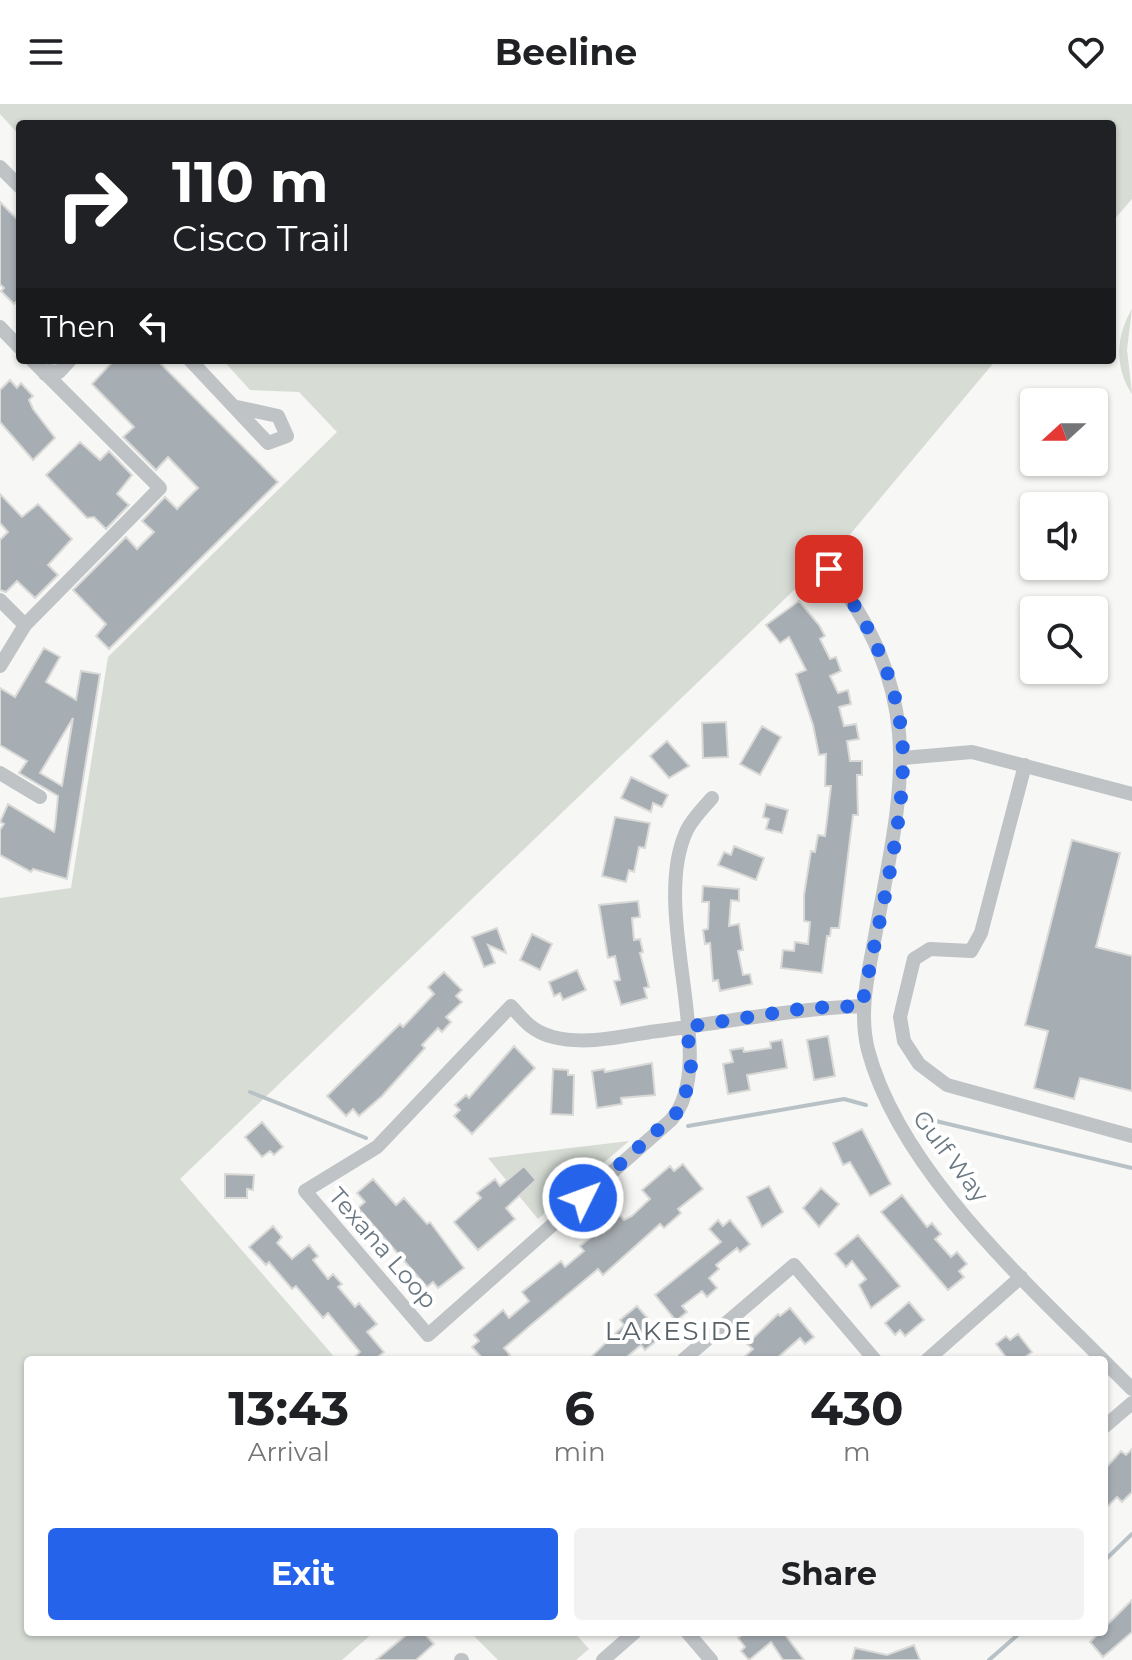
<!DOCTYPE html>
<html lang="en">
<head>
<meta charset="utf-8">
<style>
  :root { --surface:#fff; --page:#f2f2f2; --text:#202124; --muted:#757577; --accent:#2563eb }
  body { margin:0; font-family:Montserrat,sans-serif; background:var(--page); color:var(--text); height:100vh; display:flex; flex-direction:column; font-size:30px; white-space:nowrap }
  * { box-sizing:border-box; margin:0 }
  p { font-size:26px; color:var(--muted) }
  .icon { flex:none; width:44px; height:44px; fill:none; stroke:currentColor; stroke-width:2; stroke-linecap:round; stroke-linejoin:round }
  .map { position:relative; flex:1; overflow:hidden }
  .drawer { position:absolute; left:24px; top:1252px; width:1084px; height:280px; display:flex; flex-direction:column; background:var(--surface); border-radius:8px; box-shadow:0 2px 6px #0004 }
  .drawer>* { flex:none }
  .guide { position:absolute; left:16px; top:16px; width:1100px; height:244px; border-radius:8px; box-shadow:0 2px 6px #0004; background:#202124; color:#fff; overflow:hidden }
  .needle { width:52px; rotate:249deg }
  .tools { position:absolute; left:1020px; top:284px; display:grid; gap:16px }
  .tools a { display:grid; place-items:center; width:88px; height:88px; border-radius:8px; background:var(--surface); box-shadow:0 2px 6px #0004; font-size:40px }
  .pin { position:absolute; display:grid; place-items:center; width:68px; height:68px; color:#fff; margin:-34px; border-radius:16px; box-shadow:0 4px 12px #0006 }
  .me { position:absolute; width:88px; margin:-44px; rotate:48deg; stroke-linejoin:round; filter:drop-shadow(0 0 6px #0008) }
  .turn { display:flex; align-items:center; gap:28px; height:168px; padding:0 24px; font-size:36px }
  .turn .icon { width:104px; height:104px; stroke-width:2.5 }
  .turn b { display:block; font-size:56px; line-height:68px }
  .then { display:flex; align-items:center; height:76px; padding:0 24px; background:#0003; gap:16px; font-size:30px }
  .eta { display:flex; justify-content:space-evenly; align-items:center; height:136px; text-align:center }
  .eta b { font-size:48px; font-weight:700; line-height:56px }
  .button { display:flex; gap:16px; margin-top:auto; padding:16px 24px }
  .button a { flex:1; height:92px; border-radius:8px; background:var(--accent); color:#fff; font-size:32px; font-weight:700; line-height:92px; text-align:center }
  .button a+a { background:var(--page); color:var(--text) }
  header { display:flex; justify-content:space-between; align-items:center; height:104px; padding:0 24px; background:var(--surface); font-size:36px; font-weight:700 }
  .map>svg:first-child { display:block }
</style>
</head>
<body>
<header><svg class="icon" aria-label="menu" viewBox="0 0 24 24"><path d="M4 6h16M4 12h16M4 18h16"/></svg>Beeline<svg class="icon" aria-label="heart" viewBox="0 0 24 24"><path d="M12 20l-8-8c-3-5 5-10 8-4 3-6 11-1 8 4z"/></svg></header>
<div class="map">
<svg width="1132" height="1556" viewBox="0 0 1132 1556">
  <rect width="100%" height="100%" fill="#f7f7f5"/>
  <!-- green -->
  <path fill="#d7dcd5" d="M0 0H1132V95L1112 118V20H20V32L0 10Z
    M1132 205 1127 246 1132 290C1114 263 1116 232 1132 205Z
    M223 256H996L842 440 180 1075 337 1256H28V1528H374L342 1556H0V794L71 784 108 553 337 328 299 288 250 286Z
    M629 1037 538 1115 488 1054Z
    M470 1528H574L589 1545 576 1556H498Z"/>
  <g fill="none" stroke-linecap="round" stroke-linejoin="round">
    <!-- stream -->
    <path stroke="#b8c2c6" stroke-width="4" d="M250 988 366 1034
      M915 1012 1132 1064
      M688 1022 844 995 866 1001
      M1104 1457 1132 1430
      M989 1556 1021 1528"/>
  </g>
  <!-- building -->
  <path fill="#a7aeb3" stroke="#d9d9d7" stroke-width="2" fill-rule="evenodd" d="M0 98 20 118V194L14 200 1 187 4 184 0 180Z
    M114 256H157L278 378 109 545 96 532 106 520 73 486 126 433 137 445 154 428 142 417 165 393 177 405 198 384 168 353 156 366 123 333 134 323 92 280Z
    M10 276 17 284 21 279 33 292 29 296 33 305 55 334 33 356 0 318V286Z
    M80 338 100 356 109 347 132 371 117 390 129 401 106 425 94 413 87 414 46 371Z
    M0 390 22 413 38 400 72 435 48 461 58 471 35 494 17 477 6 488 0 486V436L8 428 0 419Z
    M799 497 819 521 825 532 820 535 830 555 836 553 841 567 830 572 838 589 848 586 851 600 839 603 844 622 856 620 859 635 847 637 850 657H862V671H857L858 711H853L839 824H831L830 832H827L822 869 781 864 783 846 794 847 795 838 808 840 810 818 804 817V791L811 747 815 748 818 731 825 732 831 682H825L826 650 819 651 813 621 796 570 806 566 789 533 780 539 766 521Z
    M44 544 60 553 46 578 76 596 81 567 100 570 67 775 33 765 31 768 0 751V726L4 720 0 718 8 700 54 728 55 723 58 692 19 669 27 657 0 641V584L15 593ZM73 614 62 682 40 669Z
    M726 618 728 653 703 654 702 619Z
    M762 622 781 633 760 671 740 660Z
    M667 637 689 662 669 674 650 652Z
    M631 673 668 691 662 703 653 699 651 708 621 694Z
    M766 700 788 706 782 729 766 725 769 715 763 713Z
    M615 713 650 719 645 744 639 743 634 768 629 766 626 778 602 772Z
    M1072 736 1120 749 1096 843 1132 852V987L1080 974 1074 995 1034 984 1048 927 1025 921Z
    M734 742 764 754 756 776 718 761 724 748 731 751Z
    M703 782 739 785V797L731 796 729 822 739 820 743 846 738 847 743 871 750 870 752 880 720 887 718 876 713 877 710 839 705 840 703 826 708 825 709 798H702Z
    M638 797 640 813 632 814 634 836 640 835 643 848 640 849 649 883 644 884 647 894 621 901 614 877 620 876 615 852 608 854 599 801Z
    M497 824 506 849 488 841 495 859 484 863 472 833Z
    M532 830 552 840 540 866 520 856Z
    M577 866 586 886 563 896 560 889 554 892 549 878Z
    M444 868 462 886 456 892 462 898 446 913 451 918 442 928 438 924 422 941 425 944 382 992 359 1012 353 1005 346 1012 327 992 400 920 403 923 434 890 428 883Z
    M828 932 835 972 814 976 807 936Z
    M782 936 787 964 747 971 750 986 728 990 723 960 733 958 730 946 743 944 744 948 771 944 770 938Z
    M514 942 535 964 472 1030 454 1012 460 1006 455 1001 466 991 469 994Z
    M652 959 655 991 621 994 622 1000 597 1004 592 967 604 965 605 968Z
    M553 965 568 966V971H574L573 1011 551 1010Z
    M262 1018 283 1043 274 1051 270 1047 262 1053 245 1033Z
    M862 1025 891 1080 870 1092 850 1058 843 1061 833 1039Z
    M683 1060 703 1085 678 1105 681 1109 664 1124 660 1120 603 1171 598 1165 532 1220 504 1244 510 1251 505 1256H484L472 1243 479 1237 474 1231 503 1206 509 1214 529 1197 522 1188 561 1157 565 1163 584 1147 580 1142 609 1119 607 1116 617 1108 624 1116 632 1112 650 1095 642 1086 670 1062 674 1067Z
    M524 1062 536 1076 506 1104 515 1115 478 1146 454 1118 481 1094 477 1089 495 1075 500 1082Z
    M225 1070 254 1071 253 1086 247 1085V1094H225Z
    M373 1075 396 1101 404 1094 427 1120 430 1118 464 1164 438 1184 433 1178 427 1183 358 1104 365 1098 357 1089Z
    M555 1076 566 1089 552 1100 541 1087Z
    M769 1082 783 1108 762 1123 747 1093Z
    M821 1084 839 1100 819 1123 803 1104Z
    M902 1091 927 1123 932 1119 941 1130 935 1135 951 1153 957 1148 967 1160 959 1167 964 1173 948 1186 881 1108Z
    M718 1116 723 1122 730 1116 750 1140 740 1148 737 1144 716 1161 719 1165 709 1174 717 1184 707 1193 702 1187 682 1202 687 1208 676 1217 655 1191 721 1138 709 1125Z
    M273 1122 282 1133 277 1139 292 1155 309 1141 318 1152 313 1156 328 1175 333 1170 342 1180 338 1183 355 1203 359 1199 377 1220 367 1228 384 1248 374 1256H351L360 1248 328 1209 323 1214 296 1182 292 1185 269 1158 266 1161 249 1143Z
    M858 1131 900 1182 871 1204 859 1181 866 1175 852 1157 846 1163 835 1150Z
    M909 1198 924 1216 905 1232 900 1226 895 1231 885 1219Z
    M637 1202 655 1223 649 1228 656 1237 645 1246 641 1241 623 1256H588L624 1221 620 1216Z
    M790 1204 814 1233 805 1240 800 1234 775 1256H741L753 1245 747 1240 778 1210 780 1212Z
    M1018 1230 1032 1248 1021 1256H1008L996 1240 1006 1232 1010 1236Z
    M1132 1345V1388L1122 1398 1117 1393 1104 1406V1366L1121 1347 1126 1351Z
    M1132 1496V1528L1103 1553 1090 1538Z
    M410 1528H423L434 1540 416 1556H376Z
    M745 1528H783L804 1556H783L771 1538 749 1556 741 1547 745 1543 738 1534Z
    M914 1541 920 1556H852L855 1544 887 1551Z"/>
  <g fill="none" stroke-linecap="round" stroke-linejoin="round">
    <!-- minor -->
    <path stroke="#bfc3c6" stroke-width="14" d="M0 63 20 83
      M0 223 20 244
      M190 256 268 339 287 332 278 312 237 303
      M45 270 49 267 59 268 70 256
      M829 465C928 594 903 681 876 827 869 867 858 906 868 946 899 1063 1019 1172 1103 1256
      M0 496 25 521
      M0 562 25 521 160 384 32 256
      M903 654 972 648 1132 690
      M1025 661 981 829 971 847 930 845 914 855 900 913 904 937 919 960 947 981 1132 1032
      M0 669 40 693
      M712 694C703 704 691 716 686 728 649 811 722 959 671 1016L428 1231 305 1087 377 1043 511 902C524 917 533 928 553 933 585 941 619 933 650 928 721 919 791 905 862 902
      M683 1256 794 1161 875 1256
      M927 1256 1021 1173
      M1104 1257 1132 1285
      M1104 1323 1132 1299
      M687 1528 711 1556
      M461 1556H462
      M603 1556 635 1528"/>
  </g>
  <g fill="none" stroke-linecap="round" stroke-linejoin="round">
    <!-- route -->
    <path stroke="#2563eb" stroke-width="14" stroke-dasharray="0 25.2" d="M583 1094 683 1003 691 962 687 923 806 904 862 902C876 827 903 729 903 655 903 586 871 519 829 465"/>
  </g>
  <g text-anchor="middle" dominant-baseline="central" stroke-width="8" stroke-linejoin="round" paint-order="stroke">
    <!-- street labels -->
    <g font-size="24" fill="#6a7882" stroke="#fff">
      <text transform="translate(951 1052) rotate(53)">Gulf Way</text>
      <text transform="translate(383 1144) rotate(49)">Texana Loop</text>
    </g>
    <!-- neighbourhood labels -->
    <g font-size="26" letter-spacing="2" fill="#576168" stroke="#fff">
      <text x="679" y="1227">LAKESIDE</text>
    </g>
  </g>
</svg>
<div class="tools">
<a><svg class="needle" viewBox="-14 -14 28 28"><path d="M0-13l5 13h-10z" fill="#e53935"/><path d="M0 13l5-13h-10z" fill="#757577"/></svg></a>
<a><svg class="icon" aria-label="sound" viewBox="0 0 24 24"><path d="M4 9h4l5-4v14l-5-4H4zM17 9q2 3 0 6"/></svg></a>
<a><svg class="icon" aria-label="search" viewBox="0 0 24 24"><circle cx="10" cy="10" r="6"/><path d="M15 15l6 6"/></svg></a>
</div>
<div class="pin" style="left:829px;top:465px;background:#d93025"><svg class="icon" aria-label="arrive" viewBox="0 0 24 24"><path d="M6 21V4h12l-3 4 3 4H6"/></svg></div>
<svg class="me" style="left:583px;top:1094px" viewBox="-20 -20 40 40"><circle r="17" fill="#2563eb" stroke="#fff" stroke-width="3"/><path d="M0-11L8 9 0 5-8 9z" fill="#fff"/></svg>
<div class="guide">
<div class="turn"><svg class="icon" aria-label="right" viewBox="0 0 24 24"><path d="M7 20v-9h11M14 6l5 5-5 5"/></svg><div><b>110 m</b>Cisco Trail</div></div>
<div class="then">Then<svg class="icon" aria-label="left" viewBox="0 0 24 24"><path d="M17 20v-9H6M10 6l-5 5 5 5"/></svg></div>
</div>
<section class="drawer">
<div class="eta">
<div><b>13:43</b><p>Arrival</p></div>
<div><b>6</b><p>min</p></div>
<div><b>430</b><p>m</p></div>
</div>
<div class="button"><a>Exit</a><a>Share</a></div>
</section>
</div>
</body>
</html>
